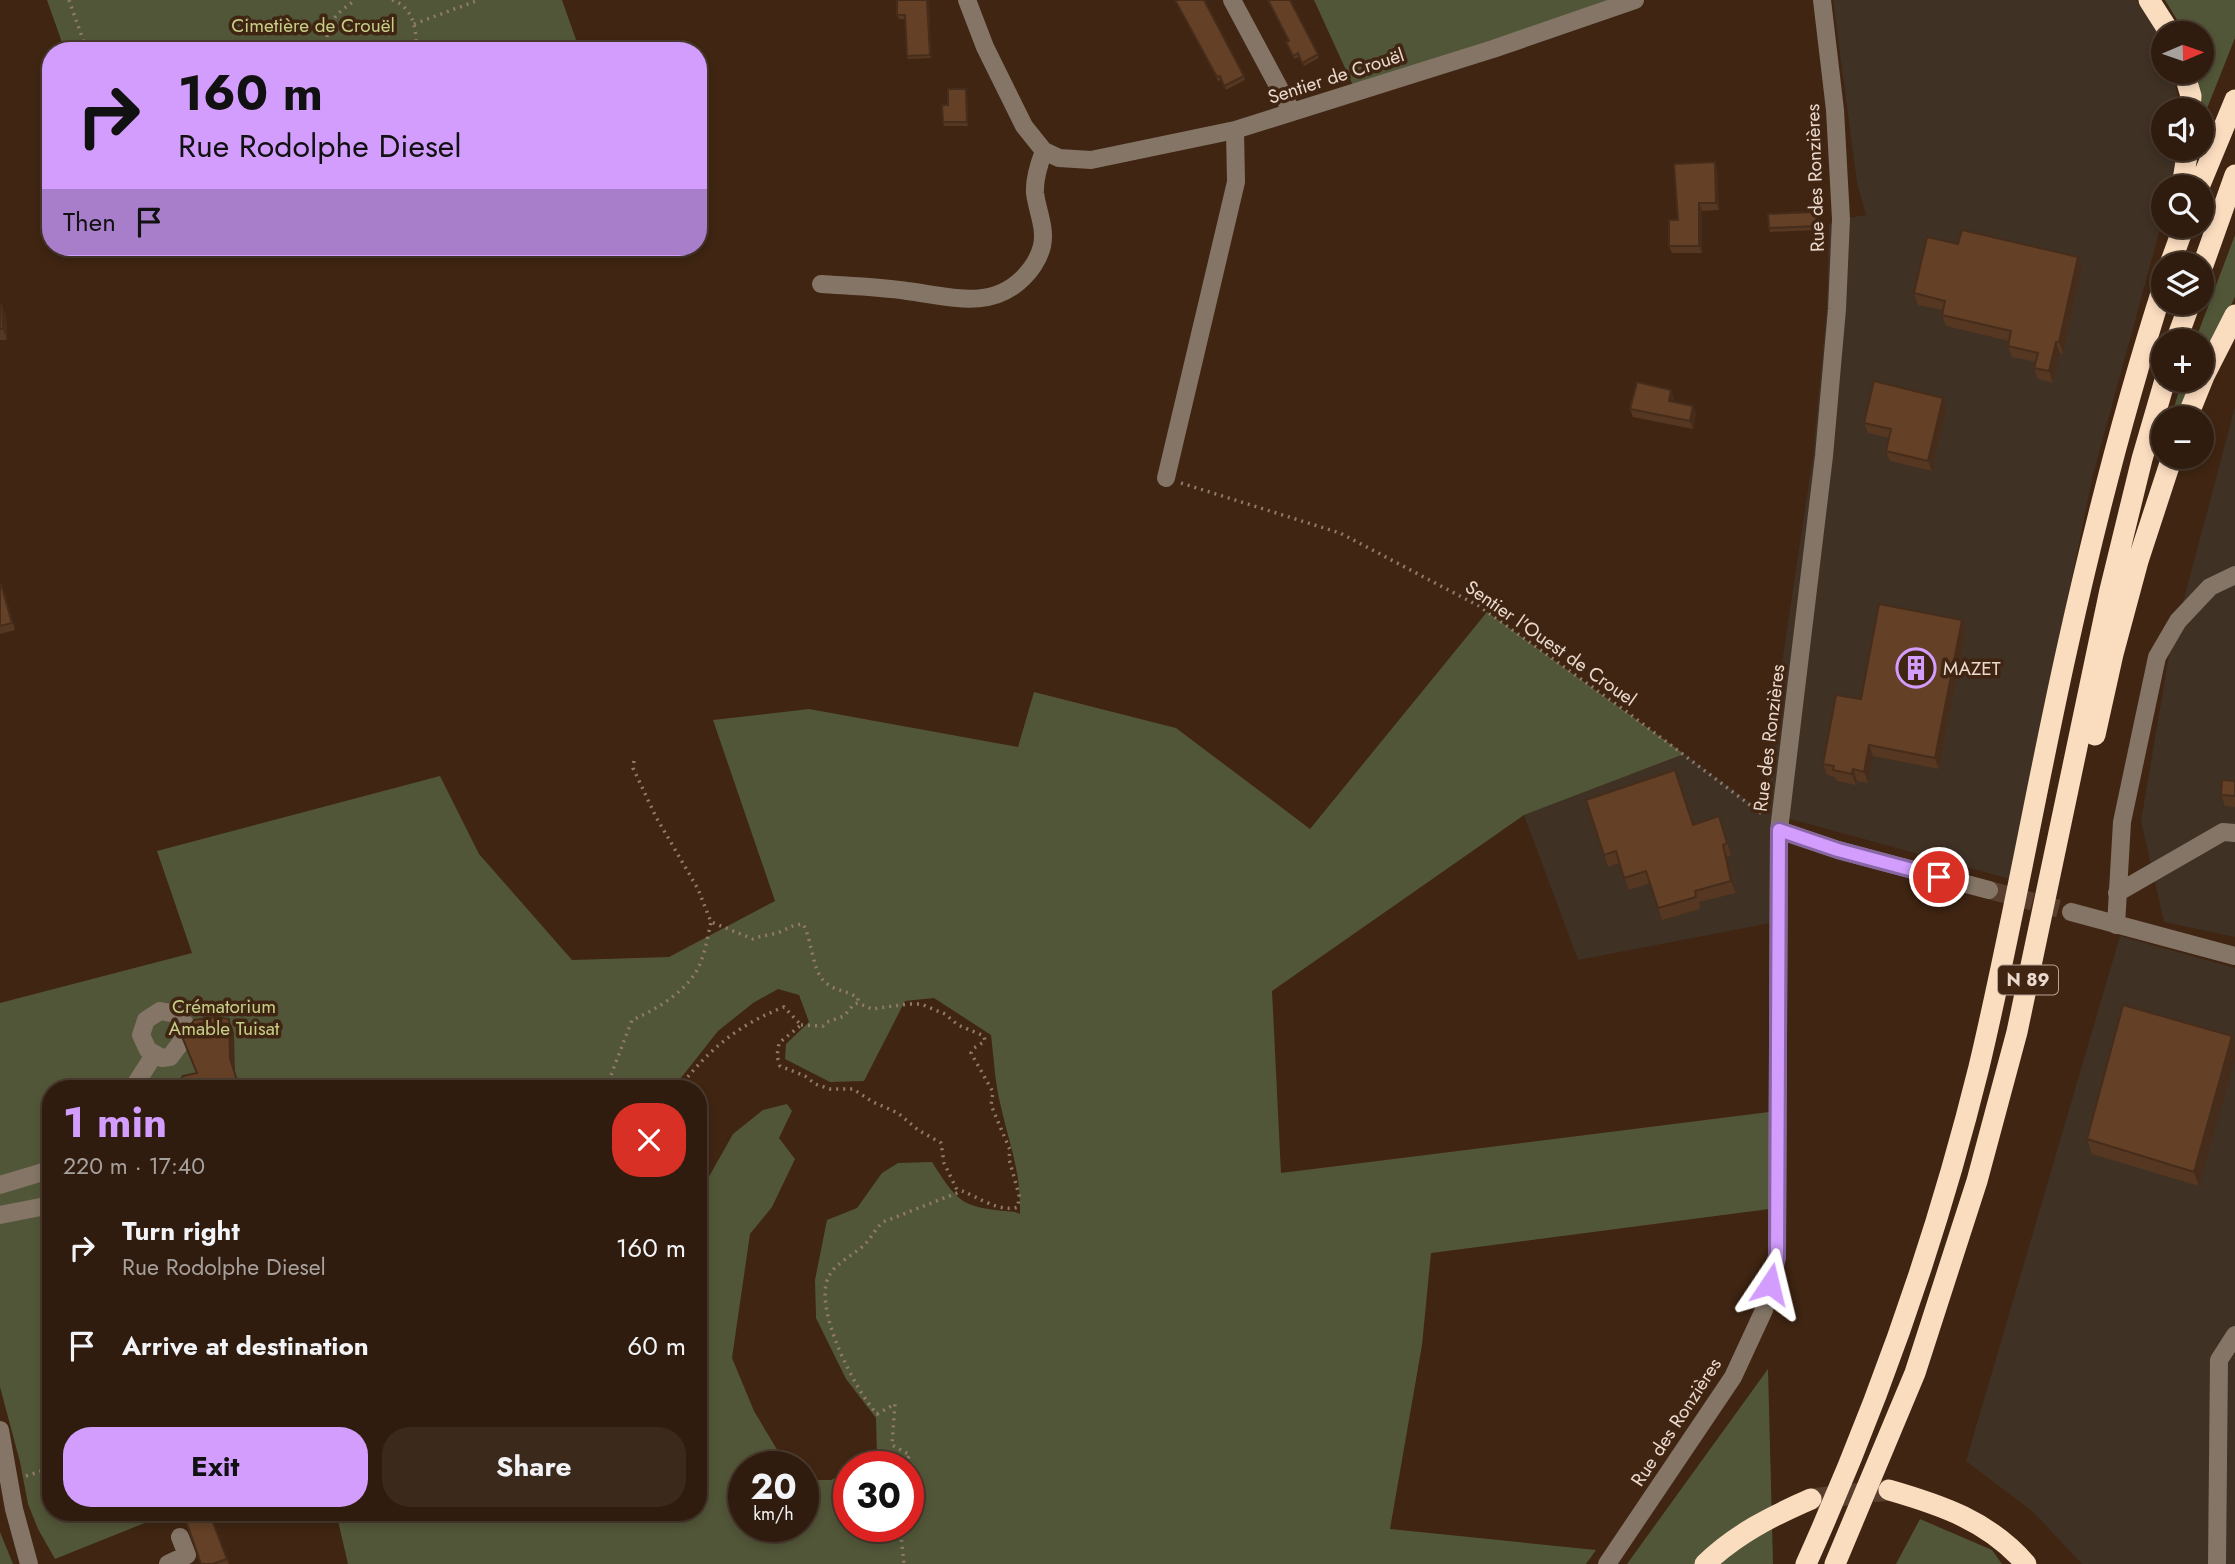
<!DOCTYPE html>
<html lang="en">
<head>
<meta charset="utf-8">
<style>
  :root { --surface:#2f1c0e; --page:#3b291c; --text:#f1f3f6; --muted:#a7a19e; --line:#4a3a2e; --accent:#d29dfd }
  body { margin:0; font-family:Jost,sans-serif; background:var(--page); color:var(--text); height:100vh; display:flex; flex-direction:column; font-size:26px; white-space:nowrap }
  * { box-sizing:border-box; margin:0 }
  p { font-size:23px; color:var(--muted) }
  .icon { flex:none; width:38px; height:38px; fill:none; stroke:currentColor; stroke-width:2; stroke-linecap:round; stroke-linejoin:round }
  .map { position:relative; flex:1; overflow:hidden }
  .details { position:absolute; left:42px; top:1080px; width:665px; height:441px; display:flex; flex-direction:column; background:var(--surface); border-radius:28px; box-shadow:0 4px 10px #0003,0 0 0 2px var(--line) }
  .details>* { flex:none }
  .top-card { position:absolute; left:42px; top:42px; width:665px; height:214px; border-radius:28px; box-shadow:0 4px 10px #0003,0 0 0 2px var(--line); background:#d29dfd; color:#111; overflow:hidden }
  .needle { width:46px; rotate:88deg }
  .fabs { position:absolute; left:2151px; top:21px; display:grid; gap:14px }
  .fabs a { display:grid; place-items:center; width:63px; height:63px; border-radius:50%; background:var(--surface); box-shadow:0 4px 10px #0003,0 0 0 2px var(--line); font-size:35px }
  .speed { position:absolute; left:728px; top:1451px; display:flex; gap:14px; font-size:35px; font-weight:700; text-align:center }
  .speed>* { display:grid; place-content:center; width:91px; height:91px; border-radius:50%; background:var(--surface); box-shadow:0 4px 10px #0003,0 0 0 2px var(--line); line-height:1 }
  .speed small { font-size:18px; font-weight:400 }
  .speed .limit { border:10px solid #d22; background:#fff; color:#111 }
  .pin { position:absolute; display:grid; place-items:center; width:60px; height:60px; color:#fff; margin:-30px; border:4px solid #fff; border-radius:50%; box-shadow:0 2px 7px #0007 }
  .me { position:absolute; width:77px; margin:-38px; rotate:10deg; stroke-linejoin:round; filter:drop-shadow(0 0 5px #0008) }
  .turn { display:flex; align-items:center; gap:24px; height:147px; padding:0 21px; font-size:32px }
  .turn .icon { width:91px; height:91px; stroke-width:2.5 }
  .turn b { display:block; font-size:49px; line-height:60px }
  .then { display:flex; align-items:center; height:66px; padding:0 21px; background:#0003; gap:14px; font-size:26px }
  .round { display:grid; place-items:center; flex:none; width:74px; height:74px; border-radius:28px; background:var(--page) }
  .overview { display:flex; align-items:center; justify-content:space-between; height:119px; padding:0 21px }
  h1 { font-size:42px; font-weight:700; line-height:52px; color:var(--accent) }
  .action { display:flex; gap:14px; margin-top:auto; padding:14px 21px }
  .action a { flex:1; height:80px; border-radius:28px; background:var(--accent); color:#111; font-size:28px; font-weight:700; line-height:80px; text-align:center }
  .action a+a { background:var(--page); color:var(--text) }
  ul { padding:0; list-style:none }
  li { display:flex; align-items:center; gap:21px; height:98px; padding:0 21px }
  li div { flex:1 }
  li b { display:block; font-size:26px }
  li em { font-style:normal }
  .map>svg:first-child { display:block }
</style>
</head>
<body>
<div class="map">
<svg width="2235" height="1564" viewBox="0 0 2235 1564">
  <rect width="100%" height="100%" fill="#3f2512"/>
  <!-- industrial -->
  <path fill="#3f3124" d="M1833 0H2136L2163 39V72H2173L2180 110H2163V149H2182L2171 187H2163V218L2093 475 2010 879 1783 817 1781 921 1578 960 1524 815 1684 754 1760 810 1813 456 1827 307 1829 225 1841 219 1866 215 1857 183Z
    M2235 407V937L2164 922 2141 821 2169 655Z
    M2120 936 2235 968V1564H2082L2033 1512 1966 1461Z"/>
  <!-- green -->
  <path fill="#525638" d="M47 0H562L580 51H65Z
    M1314 0H1635L1356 92Z
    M2165 0H2235V38L2202 121 2197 72H2202V33H2185Z
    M2235 235V297L2202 366V341H2195Z
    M2182 380H2195L2177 418H2171Z
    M1487 612 1684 754 1524 815 1272 991 1281 1173 1777 1111V1208L1431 1253 1422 1345 1390 1529 1596 1550 1586 1564H348L336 1512H698V1196L733 1134 763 1110 787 1104 792 1111 779 1138 795 1159 772 1207 750 1234 732 1358 754 1411 779 1453 794 1466H744V1526H803V1475L809 1480H831L849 1471V1526H908V1466H859L877 1457 876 1418 846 1379 816 1318 815 1280 827 1220 857 1208 882 1173 898 1163 932 1162C960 1206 963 1207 1015 1212L1020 1214C1021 1171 1010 1147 1001 1107 995 1084 994 1059 991 1035L934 998 905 1001 864 1081 830 1082 785 1059 786 1044 809 1022 799 995 778 989 753 1003 718 1031 673 1088H51V1512H172L55 1559 38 1529 28 1504 20 1462 0 1387V1003L192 953 157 851 440 776 479 854 572 960 669 957 775 901 713 720 809 709 1018 747 1034 692 1176 728 1310 829Z
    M1768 1369 1773 1564H1627Z
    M1920 1519 1992 1550 2002 1564H1896Z
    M0 1532 13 1564H0Z"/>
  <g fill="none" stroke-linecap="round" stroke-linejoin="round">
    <!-- minor-tunnel -->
    <path stroke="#59402e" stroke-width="18" stroke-dasharray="18 9" stroke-linecap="butt" d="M1989 890 2071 912"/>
    <!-- highway-tunnel -->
    <path stroke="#59402e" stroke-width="21" stroke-dasharray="21 10" stroke-linecap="butt" d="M1811 1499 1889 1490"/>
    <!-- path -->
    <path stroke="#907a6b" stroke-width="3.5" stroke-dasharray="2 5" stroke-linecap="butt" d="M69 0 87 51
      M392 0C414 7 417 31 416 51
      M414 24 479 0
      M326 51C326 24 334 14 356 0
      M1181 483 1340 533 1479 606 1627 712 1762 814
      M634 761 633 768 656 817 698 889 711 922 753 939C762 935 775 935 782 931 791 927 792 925 803 924 812 939 812 970 824 981 833 991 847 990 858 998V1003
      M801 1025 823 1026 827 1022 844 1016 854 1004 858 1003 872 1009 908 1004H921L945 1014 958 1025 984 1036 985 1041 974 1048 971 1053 993 1092 991 1105 1010 1150 1009 1159 1019 1195 1018 1207C1000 1213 978 1197 962 1191L883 1222C875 1229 872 1237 866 1243 855 1255 837 1261 829 1276 812 1307 855 1390 877 1414L895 1404 892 1445 910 1455 906 1461 895 1466
      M606 1088 632 1020C655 1010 679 996 694 975 704 961 707 939 711 922
      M679 1088C709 1049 738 1025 784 1007L801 1025 779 1043 777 1056 780 1066 805 1076 815 1084 830 1089H853L873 1102 898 1113 918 1130 941 1143 944 1163 958 1192
      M26 1476 51 1468
      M900 1526 904 1564"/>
    <!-- minor -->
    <path stroke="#847566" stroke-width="18" d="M967 0 985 47 1024 126 1044 151 1059 158 1091 160 1235 130 1493 49 1635 0
      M1232 0 1292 112
      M821 284C850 286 879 287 907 291 949 296 990 311 1023 278 1032 269 1039 258 1042 246 1046 228 1037 210 1035 193 1034 179 1039 164 1044 151
      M1166 478 1236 182 1235 130
      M1779 830 1838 850 1989 890
      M2117 893 2223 832 2235 833
      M2071 912 2235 956
      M2116 925 2122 822 2157 657 2178 621 2210 587 2235 575
      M160 1011 176 1014 186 1025 188 1033 170 1057 162 1058 148 1050 141 1035 146 1020Z
      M133 1088 154 1055
      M0 1185 43 1172 51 1166
      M0 1215 51 1205
      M0 1430 14 1509 29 1564
      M168 1564 187 1555 180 1537
      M1607 1564 1733 1377 1764 1310 1777 1257 1779 830 1824 456 1837 309 1841 219 1835 110 1822 0
      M2217 1564 2219 1360 2235 1335"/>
    <!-- highway -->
    <path stroke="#fadcbf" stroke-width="21" d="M2149 0 2170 33
      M2184 72 2191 96 2190 110
      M2182 187 2188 149
      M2199 187 2235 100
      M2170 264 2184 226
      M2202 268 2235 175
      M2176 341 2190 303
      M2187 418 2204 376 2235 315
      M2095 735 2113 654 2138 561 2172 457
      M1889 1490C1941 1505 1989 1521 2026 1564
      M1705 1564C1736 1534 1772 1516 1811 1499
      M1806 1564C1878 1404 1937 1237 1979 1067 2012 928 2036 788 2067 649 2094 527 2125 406 2163 287
      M1835 1564 1915 1373 1977 1181 2017 1032 2110 590 2142 459 2165 380"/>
  </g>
  <!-- wall -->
  <path fill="#563721" d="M897 0H929L931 58 908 59 907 56 905 19H899L897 15Z
    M1175 0 1244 76 1245 80 1226 90 1221 80 1218 81Z
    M1267 0H1290L1319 58 1304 66 1299 57 1294 59 1286 42 1289 41Z
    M967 92 968 126H944L943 122 948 105Z
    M1715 162 1717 169 1719 210 1702 211V253H1672L1669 246 1678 220Z
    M1818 215 1819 230 1770 232 1769 228Z
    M1958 244 2082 268 2063 353H2060L2053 383 2038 379 2034 368 2036 362 2012 357 2008 346 2009 341 1946 326 1942 315 1943 310 1918 305 1914 293Z
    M0 305 6 316 7 340H0Z
    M1674 397 1673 401 1696 413 1693 429 1633 417 1630 409Z
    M1943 398 1947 408 1932 471 1890 461 1886 451 1889 438 1868 433 1864 423Z
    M0 584 4 591 15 630 0 634Z
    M1966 631 1939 769 1873 756 1868 783 1857 781 1856 785 1837 781 1835 777 1827 775 1823 764 1861 699Z
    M2235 781V807L2225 806 2221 795Z
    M1586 800 1693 825 1719 816 1731 855 1727 857 1736 893 1699 902 1700 909 1662 920 1650 883 1629 890 1619 863 1608 867Z
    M2232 1036 2199 1186 2092 1154 2087 1139Z
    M209 1512 229 1564H201Z"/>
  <!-- shaded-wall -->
  <path fill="#462d1b" d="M927 0H929L931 58 930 55Z
    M966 89 967 92 968 126 967 122Z
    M1715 162 1717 169 1719 210 1716 203Z
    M1699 203 1702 211V253L1699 246Z
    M2078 257 2082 268 2063 353 2059 342Z
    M2 305 6 316 7 340 3 329Z
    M2056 342 2060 353 2053 383 2049 371Z
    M1671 390 1674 397 1671 408 1669 401Z
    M1943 398 1947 408 1932 471 1928 461Z
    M1693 406 1696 413 1693 429 1690 421Z
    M1962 620 1966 631 1939 769 1935 758Z
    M1869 745 1873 756 1868 783 1864 772Z
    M1853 769 1857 781 1856 785 1852 774Z
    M1723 845 1727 857 1736 893 1731 881Z
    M229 1019 234 1033 235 1072 230 1058Z
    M2232 1036 2235 1043V1060L2199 1186 2194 1172Z"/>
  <!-- building -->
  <path fill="#644026" stroke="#462d1b" stroke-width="2" d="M897 0H927L930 55 907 56 905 15H897Z
    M1175 0H1204L1244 76 1224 86 1220 76 1217 77Z
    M1268 0H1290L1318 54 1302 63 1298 53 1293 56 1286 42 1289 41Z
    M948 89H966L967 122H943L942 105H948Z
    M1715 162 1716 203H1699V246H1669V220H1678L1674 164Z
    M1817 212 1818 226 1769 228 1768 214Z
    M1962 230 2078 257 2059 342H2056L2049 371 2034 368 2038 353 2008 346 2011 331 1942 315 1945 301 1914 293 1927 237 1958 244Z
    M0 305H2L3 329H0Z
    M1874 381 1943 398 1928 461 1886 451 1891 429 1864 423Z
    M1637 382 1671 390 1669 401 1693 406 1690 421 1630 409Z
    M0 584H1L12 623 0 626Z
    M1879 604 1962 620 1935 758 1869 745 1864 772 1853 769 1852 774 1833 770 1834 766 1823 764 1836 695 1861 699Z
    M1675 770 1693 825 1719 816 1727 843 1723 845 1731 881 1695 891 1696 897 1658 908 1646 871 1624 878 1616 851 1604 855 1586 800Z
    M2222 780 2235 781V796L2221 795Z
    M2123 1005 2232 1036 2194 1172 2087 1139Z
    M215 1017 229 1019 230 1058 239 1087 263 1082 265 1088H173L172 1084 179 1083 183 1076 197 1073 183 1039 194 1020Z
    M183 1512H209L227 1559 213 1564H201Z"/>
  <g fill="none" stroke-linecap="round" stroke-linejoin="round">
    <!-- route casing -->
    <g stroke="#8866a4" stroke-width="18">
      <path id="route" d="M1770 1284 1777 1257 1779 830 1838 850 1939 877"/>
    </g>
    <!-- route -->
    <use href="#route" stroke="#d29dfd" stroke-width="12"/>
  </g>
  <!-- icons -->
  <defs>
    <g id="building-ring" transform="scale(2.0125)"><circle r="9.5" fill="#3f2512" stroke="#d29dfd" stroke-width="1.5"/><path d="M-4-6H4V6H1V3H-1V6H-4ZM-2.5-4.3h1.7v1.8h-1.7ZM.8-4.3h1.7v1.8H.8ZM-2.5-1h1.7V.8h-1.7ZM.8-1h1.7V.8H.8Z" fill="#d29dfd"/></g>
  </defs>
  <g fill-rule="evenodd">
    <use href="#building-ring" x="1916" y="668"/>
  </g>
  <g text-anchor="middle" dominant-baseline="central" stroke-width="7" stroke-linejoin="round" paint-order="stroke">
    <!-- shield labels -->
    <rect fill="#3f2512" stroke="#b7a396" stroke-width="2" x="1998" y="965.5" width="60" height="29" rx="5"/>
    <g font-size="18" font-weight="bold" fill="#ebd9ce">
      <text x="2028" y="980">N 89</text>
    </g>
    <!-- park labels -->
    <g font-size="19" fill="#c6cf87" stroke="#3f2512">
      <text x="313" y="25">Cimetière de Crouël</text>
      <text x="224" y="1006">Crématorium<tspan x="224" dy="22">Amable Tuisat</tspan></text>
    </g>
    <!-- street labels -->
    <g font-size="19" fill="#ebd9ce" stroke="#3f2512">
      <text transform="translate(1336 76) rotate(-18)">Sentier de Crouël</text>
      <text transform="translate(1815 178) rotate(-92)">Rue des Ronzières</text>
      <text transform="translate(1551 643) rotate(35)">Sentier l'Ouest de Crouel</text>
      <text transform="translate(1769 738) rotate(-83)">Rue des Ronzières</text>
      <text transform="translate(1676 1422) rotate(-57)">Rue des Ronzières</text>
    </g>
    <!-- poi labels -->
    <g font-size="19" fill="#ebd9ce" stroke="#3f2512" text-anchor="start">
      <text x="1943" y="668">MAZET</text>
    </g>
  </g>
</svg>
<div class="fabs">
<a><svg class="needle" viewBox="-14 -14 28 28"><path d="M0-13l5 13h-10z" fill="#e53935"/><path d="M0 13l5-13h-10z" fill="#a7a19e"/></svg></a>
<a><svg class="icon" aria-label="sound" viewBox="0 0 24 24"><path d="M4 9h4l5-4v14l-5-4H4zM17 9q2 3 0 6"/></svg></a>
<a><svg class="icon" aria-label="search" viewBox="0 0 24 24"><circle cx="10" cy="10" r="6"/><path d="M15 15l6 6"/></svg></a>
<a><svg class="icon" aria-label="layers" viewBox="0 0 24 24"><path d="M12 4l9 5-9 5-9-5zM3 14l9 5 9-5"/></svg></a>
<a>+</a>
<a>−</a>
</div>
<div class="speed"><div>20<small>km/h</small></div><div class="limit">30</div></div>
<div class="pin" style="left:1939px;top:877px;background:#d93025"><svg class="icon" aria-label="arrive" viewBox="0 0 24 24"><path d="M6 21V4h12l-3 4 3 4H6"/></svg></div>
<svg class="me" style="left:1770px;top:1284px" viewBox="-20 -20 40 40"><path d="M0-17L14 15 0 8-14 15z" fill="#d29dfd" stroke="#fff" stroke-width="4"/></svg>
<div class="top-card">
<div class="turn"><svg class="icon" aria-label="right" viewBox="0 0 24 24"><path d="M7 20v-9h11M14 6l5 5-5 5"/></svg><div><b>160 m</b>Rue Rodolphe Diesel</div></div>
<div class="then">Then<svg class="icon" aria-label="arrive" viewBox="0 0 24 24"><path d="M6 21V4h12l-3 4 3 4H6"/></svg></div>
</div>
<section class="details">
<div class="overview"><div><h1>1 min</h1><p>220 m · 17:40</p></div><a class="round" style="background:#d93025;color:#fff"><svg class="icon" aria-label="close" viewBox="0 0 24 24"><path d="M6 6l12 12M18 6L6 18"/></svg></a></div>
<ul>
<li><svg class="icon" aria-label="right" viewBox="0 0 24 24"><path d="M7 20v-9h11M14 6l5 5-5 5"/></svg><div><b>Turn right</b><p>Rue Rodolphe Diesel</p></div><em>160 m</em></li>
<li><svg class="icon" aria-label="arrive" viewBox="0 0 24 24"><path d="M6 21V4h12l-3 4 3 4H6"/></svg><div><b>Arrive at destination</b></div><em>60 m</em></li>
</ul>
<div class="action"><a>Exit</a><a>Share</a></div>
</section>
</div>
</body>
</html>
